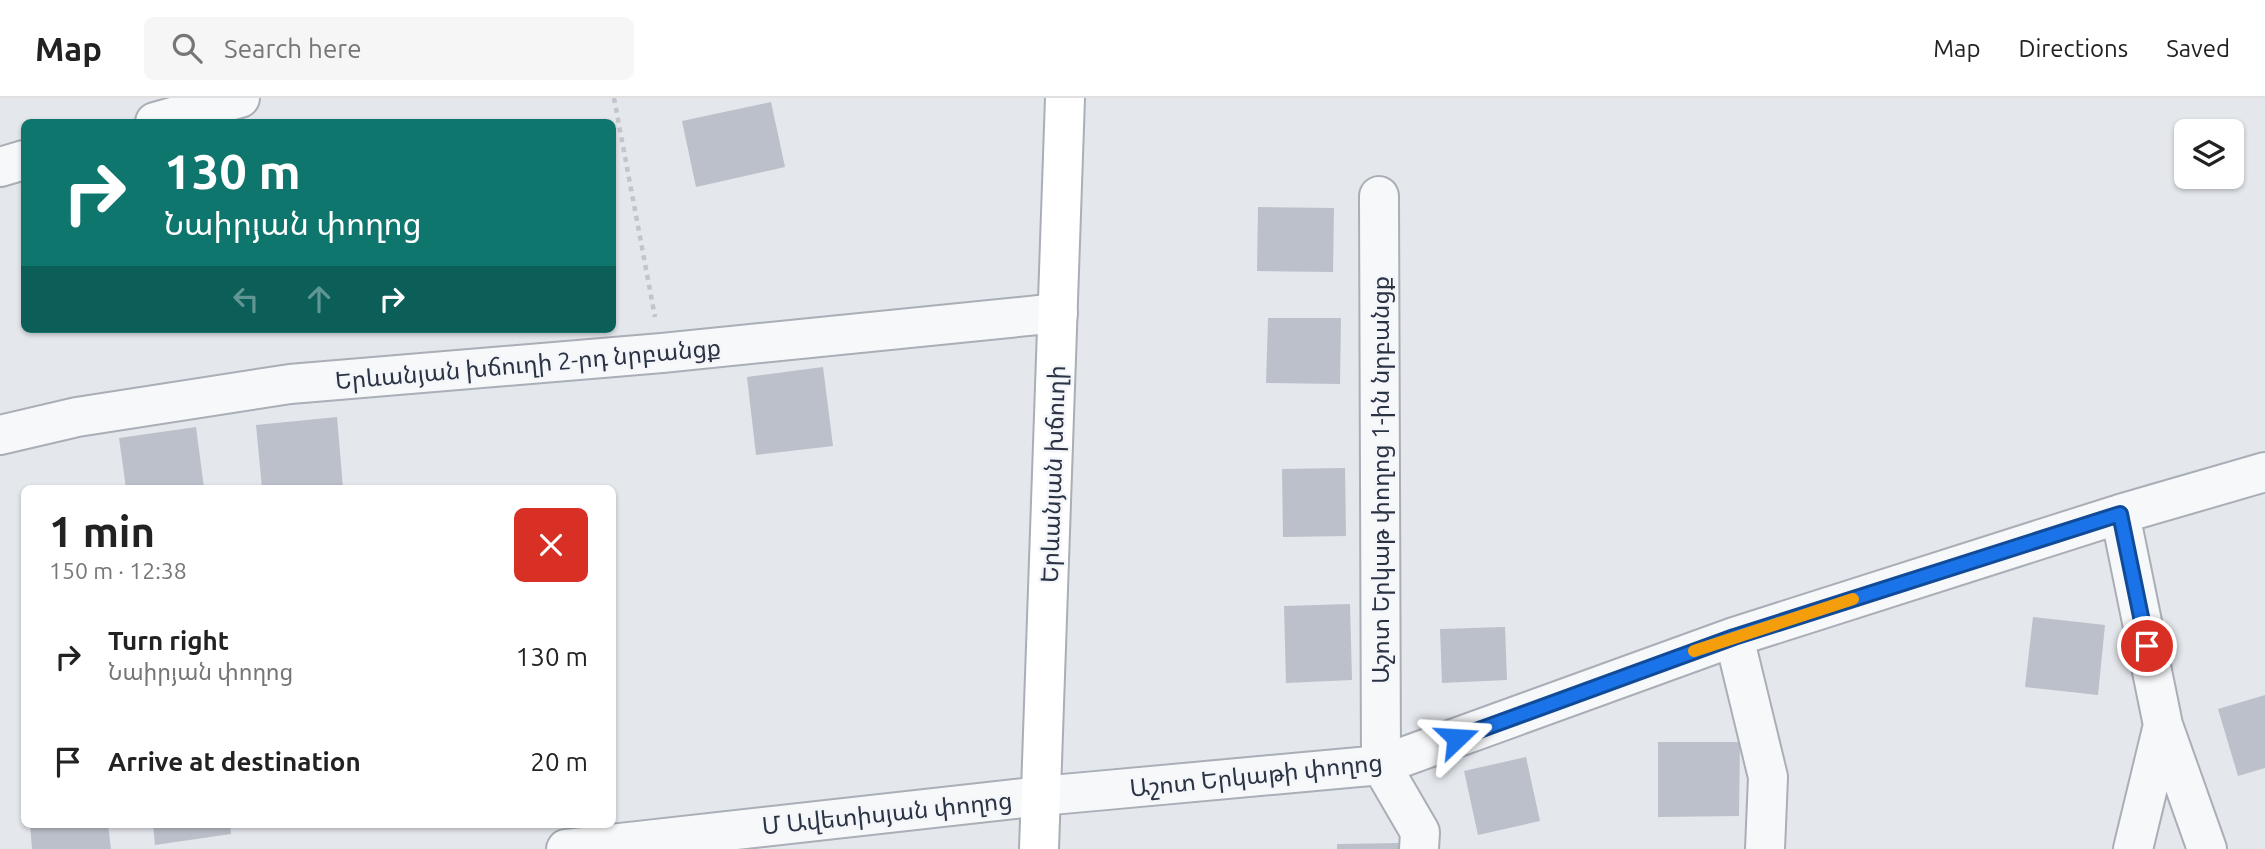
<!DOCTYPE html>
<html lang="en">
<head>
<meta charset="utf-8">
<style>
  :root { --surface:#fff; --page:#f6f6f6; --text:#222; --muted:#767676; --line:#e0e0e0 }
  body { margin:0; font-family:Ubuntu,"Noto Sans Armenian",sans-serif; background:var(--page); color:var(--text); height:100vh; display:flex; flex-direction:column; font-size:26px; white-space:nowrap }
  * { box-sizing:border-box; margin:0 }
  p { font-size:23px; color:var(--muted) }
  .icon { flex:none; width:38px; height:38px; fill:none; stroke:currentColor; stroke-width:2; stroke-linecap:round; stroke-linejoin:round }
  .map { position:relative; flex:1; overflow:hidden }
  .details { position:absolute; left:21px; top:387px; width:595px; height:343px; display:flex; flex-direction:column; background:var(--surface); border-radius:10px; box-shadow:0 2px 5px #0004 }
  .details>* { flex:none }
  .guide { position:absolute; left:21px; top:21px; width:595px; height:214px; border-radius:10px; box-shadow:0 2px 5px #0004; background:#0f766e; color:#fff; overflow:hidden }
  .fabs { position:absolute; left:2174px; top:21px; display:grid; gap:14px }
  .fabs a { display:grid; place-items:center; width:70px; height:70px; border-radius:10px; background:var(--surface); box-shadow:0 2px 5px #0004; font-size:35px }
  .pin { position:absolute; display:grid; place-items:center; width:60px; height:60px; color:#fff; margin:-30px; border:4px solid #fff; border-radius:50%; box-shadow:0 2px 7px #0007 }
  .me { position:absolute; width:77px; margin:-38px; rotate:70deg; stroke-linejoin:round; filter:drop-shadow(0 0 5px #0008) }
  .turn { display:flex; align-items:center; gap:24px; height:147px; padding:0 28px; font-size:32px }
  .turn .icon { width:91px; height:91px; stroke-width:2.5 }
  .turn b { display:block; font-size:49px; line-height:60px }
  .lanes { display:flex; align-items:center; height:66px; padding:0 28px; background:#0003; justify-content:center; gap:35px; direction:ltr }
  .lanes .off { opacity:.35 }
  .round { display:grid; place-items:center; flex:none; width:74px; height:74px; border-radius:10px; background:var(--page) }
  .headline { display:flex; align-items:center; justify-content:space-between; height:119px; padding:0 28px }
  h1 { font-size:42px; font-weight:700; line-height:52px }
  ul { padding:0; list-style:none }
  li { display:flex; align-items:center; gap:21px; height:105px; padding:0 28px }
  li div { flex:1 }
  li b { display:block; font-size:26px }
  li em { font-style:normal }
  header { display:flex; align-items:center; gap:42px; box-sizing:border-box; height:98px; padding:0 35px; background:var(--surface); border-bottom:2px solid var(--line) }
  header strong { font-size:33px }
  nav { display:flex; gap:38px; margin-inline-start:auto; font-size:24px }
  .search { width:490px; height:63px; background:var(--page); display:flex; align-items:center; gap:18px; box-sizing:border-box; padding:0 24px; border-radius:10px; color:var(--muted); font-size:26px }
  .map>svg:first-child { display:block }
</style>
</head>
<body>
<header>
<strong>Map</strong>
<div class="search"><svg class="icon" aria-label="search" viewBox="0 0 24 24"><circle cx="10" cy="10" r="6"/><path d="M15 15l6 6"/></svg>Search here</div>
<nav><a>Map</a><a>Directions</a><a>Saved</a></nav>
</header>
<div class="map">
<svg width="2265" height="751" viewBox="0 0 2265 751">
  <rect width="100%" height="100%" fill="#e4e7ec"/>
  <!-- building -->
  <path fill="#bbc0ca" d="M771 4 785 69 696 89 682 23Z
    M1258 109 1334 110 1333 174 1257 173Z
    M1268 220H1341L1340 286 1266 285Z
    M823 269 833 348 756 357 747 279Z
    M337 319 343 390H262L256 327Z
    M196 329 204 390H126L119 340Z
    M1345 370 1346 438 1283 439 1282 371Z
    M1350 506 1352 582 1286 585 1284 508Z
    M2033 519 2105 527 2098 597 2025 589Z
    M1505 529 1507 582 1442 585 1440 531Z
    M2265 597V670L2238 678 2218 611Z
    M1658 644H1740L1739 718 1658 719Z
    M1526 659 1540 723 1478 737 1464 673Z
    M30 726H108L111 751H32Z
    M153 726H230L231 736 155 747Z
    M1400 745V751H1337V746Z"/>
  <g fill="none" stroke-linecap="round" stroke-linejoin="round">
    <!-- street casing -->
    <g stroke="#a9aeb7" stroke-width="42">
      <path id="street" d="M155 24 240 0
        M0 69 24 62
        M1379 98 1381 667 1420 734 1419 751
        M0 337 77 319 290 286 662 255 1058 215
        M2120 416 2163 627 2207 751
        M1734 539 1768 679 1765 751
        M566 751 1041 698 1381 667 1734 539 2120 416 2265 374
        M2133 751 2163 627"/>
    </g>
    <!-- secondary casing -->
    <g stroke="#a9aeb7" stroke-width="42">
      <path id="secondary" d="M1039 751 1065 0"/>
    </g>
    <!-- path -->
    <path stroke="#c2c5cb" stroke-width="4.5" stroke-dasharray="5 5" stroke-linecap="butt" d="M614 0 655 219"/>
    <!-- street -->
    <use href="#street" stroke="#f7f8fa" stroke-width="38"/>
    <!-- secondary -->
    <use href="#secondary" stroke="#fff" stroke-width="38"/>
  </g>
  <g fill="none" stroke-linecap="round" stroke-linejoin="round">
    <!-- route casing -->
    <g stroke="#114b97" stroke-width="18">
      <path id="route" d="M1457 640 1734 539 2120 416 2147 548"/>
    </g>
    <!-- route -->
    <use href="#route" stroke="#1a73e8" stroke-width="12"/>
    <!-- slow -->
    <path stroke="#f59e0b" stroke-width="12" d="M1694 553 1853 501"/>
  </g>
  <g text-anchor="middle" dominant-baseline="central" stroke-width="5" stroke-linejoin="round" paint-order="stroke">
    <!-- street labels -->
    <g font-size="24" fill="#2b3445" stroke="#f4f6f9">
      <text transform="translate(528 266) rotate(-5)">Երևանյան խճուղի 2-րդ նրբանցք</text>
      <text transform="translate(1053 376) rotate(-88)">Երևանյան խճուղի</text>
      <text transform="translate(1380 382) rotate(-90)">Աշոտ Երկաթ փողոց 1-ին նրբանցք</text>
      <text transform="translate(1256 677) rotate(-6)">Աշոտ Երկաթի փողոց</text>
      <text transform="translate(887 715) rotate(-6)">Մ Ավետիսյան փողոց</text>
    </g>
  </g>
</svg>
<div class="fabs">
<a><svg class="icon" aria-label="layers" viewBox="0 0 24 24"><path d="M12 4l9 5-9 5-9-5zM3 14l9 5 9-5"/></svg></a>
</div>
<div class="pin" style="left:2147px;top:548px;background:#d93025"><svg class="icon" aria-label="arrive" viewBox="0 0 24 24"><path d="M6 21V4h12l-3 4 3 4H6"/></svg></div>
<svg class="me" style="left:1457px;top:640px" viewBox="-20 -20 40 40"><path d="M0-17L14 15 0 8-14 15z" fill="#1a73e8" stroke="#fff" stroke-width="4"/></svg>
<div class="guide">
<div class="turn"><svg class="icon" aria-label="right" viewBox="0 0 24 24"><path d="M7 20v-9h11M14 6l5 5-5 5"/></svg><div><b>130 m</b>Նաիրյան փողոց</div></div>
<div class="lanes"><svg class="icon off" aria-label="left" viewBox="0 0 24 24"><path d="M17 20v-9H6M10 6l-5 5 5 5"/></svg><svg class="icon off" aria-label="ahead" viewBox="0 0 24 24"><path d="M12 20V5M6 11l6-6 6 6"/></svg><svg class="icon" aria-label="right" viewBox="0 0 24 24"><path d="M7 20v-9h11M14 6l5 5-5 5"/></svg></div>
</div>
<section class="details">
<div class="headline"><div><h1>1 min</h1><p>150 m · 12:38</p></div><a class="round" style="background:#d93025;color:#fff"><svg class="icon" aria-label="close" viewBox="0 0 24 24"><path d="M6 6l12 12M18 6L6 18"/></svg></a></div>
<ul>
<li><svg class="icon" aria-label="right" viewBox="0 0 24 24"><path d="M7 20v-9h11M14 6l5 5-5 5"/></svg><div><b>Turn right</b><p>Նաիրյան փողոց</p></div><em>130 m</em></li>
<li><svg class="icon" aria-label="arrive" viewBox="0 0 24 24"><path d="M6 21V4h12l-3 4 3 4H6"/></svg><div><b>Arrive at destination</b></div><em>20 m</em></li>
</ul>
</section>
</div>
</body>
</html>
